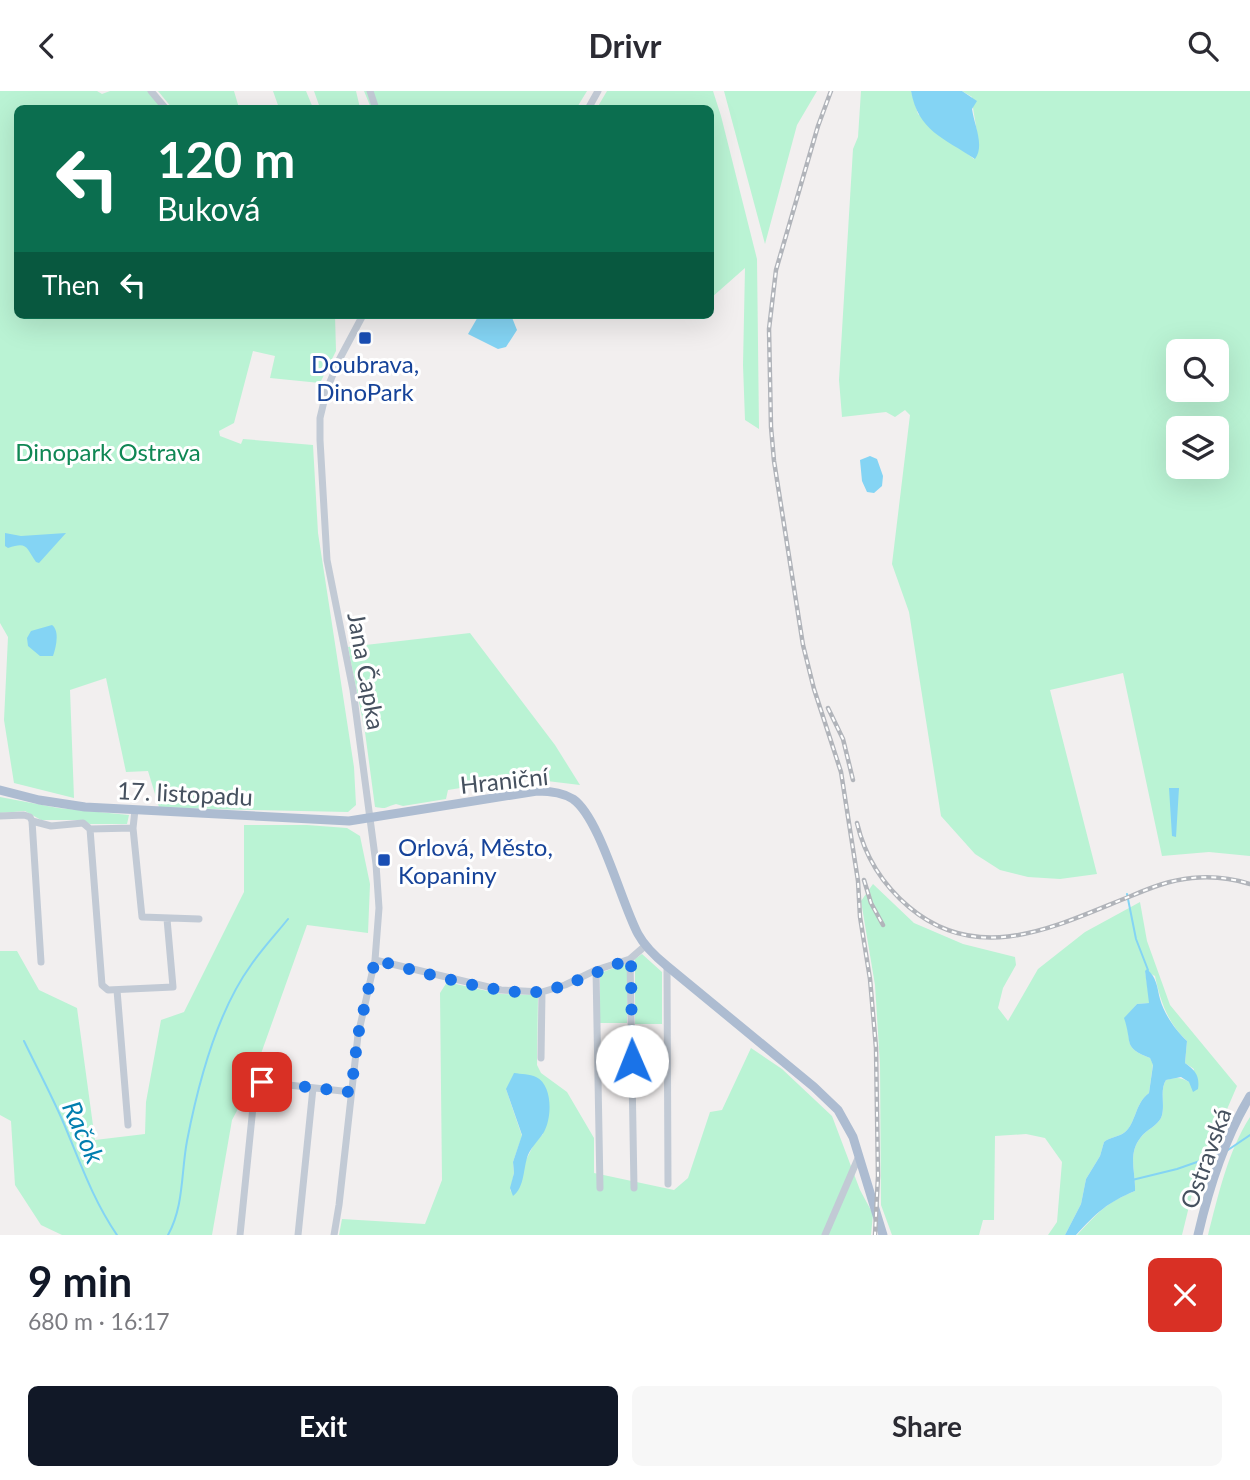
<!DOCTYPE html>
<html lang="en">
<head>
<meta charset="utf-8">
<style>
  :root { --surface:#fff; --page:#f7f7f7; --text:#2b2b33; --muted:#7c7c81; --accent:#111827 }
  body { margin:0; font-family:Lato,sans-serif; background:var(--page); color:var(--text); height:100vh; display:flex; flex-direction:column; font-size:26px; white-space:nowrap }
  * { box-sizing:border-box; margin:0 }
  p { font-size:23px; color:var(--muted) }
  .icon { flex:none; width:38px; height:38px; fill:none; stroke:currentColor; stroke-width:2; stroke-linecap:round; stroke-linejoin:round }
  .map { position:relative; height:1144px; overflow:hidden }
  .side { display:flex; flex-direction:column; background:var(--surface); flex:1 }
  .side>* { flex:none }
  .hud { position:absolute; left:14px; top:14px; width:700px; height:214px; border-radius:10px; box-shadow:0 7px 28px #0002; background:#0b6e4f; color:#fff; overflow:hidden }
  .controls { position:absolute; left:1166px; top:248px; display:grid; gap:14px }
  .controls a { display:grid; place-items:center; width:63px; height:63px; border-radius:10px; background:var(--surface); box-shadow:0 7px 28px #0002; font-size:35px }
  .pin { position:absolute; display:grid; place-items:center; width:60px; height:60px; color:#fff; margin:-30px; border-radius:14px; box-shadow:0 4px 10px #0006 }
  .me { position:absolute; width:77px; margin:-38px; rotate:359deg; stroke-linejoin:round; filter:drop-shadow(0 0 5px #0008) }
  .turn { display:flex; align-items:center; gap:24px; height:147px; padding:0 28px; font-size:32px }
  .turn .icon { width:91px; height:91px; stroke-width:2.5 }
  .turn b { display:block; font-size:49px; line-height:60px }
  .then { display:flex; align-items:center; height:66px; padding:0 28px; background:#0003; gap:14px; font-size:26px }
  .round { display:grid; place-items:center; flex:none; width:74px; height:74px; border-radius:10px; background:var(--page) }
  .overview { display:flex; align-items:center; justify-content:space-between; height:119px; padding:0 28px }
  h1 { font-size:42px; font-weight:700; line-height:52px; color:var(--accent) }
  .button { display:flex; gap:14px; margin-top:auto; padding:14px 28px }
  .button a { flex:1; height:80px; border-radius:10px; background:var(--accent); color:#fff; font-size:28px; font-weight:700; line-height:80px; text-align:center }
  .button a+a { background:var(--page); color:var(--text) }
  header { display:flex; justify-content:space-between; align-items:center; height:91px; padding:0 28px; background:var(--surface); font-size:32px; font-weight:700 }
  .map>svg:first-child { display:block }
</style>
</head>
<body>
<header><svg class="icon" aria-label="back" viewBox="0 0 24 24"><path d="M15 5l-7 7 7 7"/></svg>Drivr<svg class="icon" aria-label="search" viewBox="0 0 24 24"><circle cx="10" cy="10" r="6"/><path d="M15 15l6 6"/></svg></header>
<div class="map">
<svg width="1250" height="1144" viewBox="0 0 1250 1144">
  <rect width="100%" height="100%" fill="#f2efef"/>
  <!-- green -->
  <path fill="#baf3d4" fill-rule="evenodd" d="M0 0H97L102 3 110 0H148L164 17 18 18V224H335L336 260 320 292 270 287 275 265 253 260 234 332 219 340 220 345 241 353 243 348 313 354 318 442 354 676 356 714 348 721C285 719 222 719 159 716L148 680 126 681 106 587 70 599 74 707 14 692 4 629 8 546 0 532Z
    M158 0H234L239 17H172Z
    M273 0H306L313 17H279Z
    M314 0H356L360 17H320Z
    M364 0H587L576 18 371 17Z
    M607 0H713L721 25 757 168 759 338 745 329 743 274 745 177 711 207 710 18 597 17Z
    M724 0H817L797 34 765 153Z
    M861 0H911L918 23 974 68C982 48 973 28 972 6L962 0H1250V765L1209 761 1162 765 1123 582 1050 599 1097 783 1060 788 1028 786 1000 779 975 763 941 725 909 521 892 473 910 324 905 319 895 326 886 321 842 326 839 289 853 58 858 46ZM1178 261H1216V299H1178ZM1178 338H1216V376H1178Z
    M470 542 555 654 580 694 522 687 448 699 446 708 403 715 396 713C382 717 389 718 375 716L365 641 348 556Z
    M0 706 58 717 129 724 127 733H90L79 729H41L25 720 0 722Z
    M244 734H307L347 737 360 745 370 793 368 842 307 834 248 999 232 1029 212 1144H62L41 1134 15 1094 11 1030 0 1024V860H17L39 899 77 917 95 1049 145 1043 146 1011 161 929 184 921 244 801Z
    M873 793 914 832 963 853 1015 866 1016 874 1003 897 998 917 1008 930 1038 878 1085 841 1140 811 1147 850 1170 914 1237 995 1194 1095 1182 1144H1077C1098 1122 1105 1112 1135 1100 1136 1082 1127 1063 1141 1046 1146 1039 1157 1035 1161 1027 1166 1015 1159 1000 1166 989 1176 986 1181 986 1189 991L1194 978 1185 972 1187 950C1168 933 1160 909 1155 885L1145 880 1150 912 1137 913 1125 927C1133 953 1122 956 1150 967L1153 973 1149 1002C1135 1012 1136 1032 1125 1041 1119 1046 1110 1046 1104 1051L1100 1065 1086 1088 1081 1113 1065 1144H1048L1057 1131 1062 1071 1045 1047 1026 1043 995 1045 994 1129H983L979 1144H892L881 1114 880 973 875 894 861 810Z
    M642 863 662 881V933H635V868Z
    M628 872 627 932H600V882Z
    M447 891 501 903 538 904 537 974 541 982 567 1001 594 1047V1082L674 1099 688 1087 710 1021 722 1019 751 957 782 978 832 1025 860 1099 873 1123 871 1144H339L342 1128 425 1133 442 1089 440 902ZM506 998 543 1043 534 1053 510 1101 514 1082 513 1071 522 1045Z
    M1250 1026V1144H1208C1218 1105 1228 1060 1250 1026Z"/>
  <!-- water -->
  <path fill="#84d4f4" d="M911 0H962L977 10 972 18C974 33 985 55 975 68 944 47 918 40 911 0Z
    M479 224H511L517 239 506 256 498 258 468 243Z
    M870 365 877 368 883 385 882 395 874 402 867 401 862 390 860 369Z
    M5 442 21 445 66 442 39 472 36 471C26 457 28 450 8 457L5 455Z
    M52 534C60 540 56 556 53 565H40L28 555 27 547 31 540Z
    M1169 697H1179L1176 746 1172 745Z
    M1147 878C1157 887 1157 896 1160 908 1164 923 1176 940 1187 950L1185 972C1195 979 1200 985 1198 998L1193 1001 1189 991 1181 986 1166 989C1159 1000 1166 1015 1161 1027 1157 1035 1146 1039 1141 1046 1127 1063 1136 1082 1135 1100 1108 1111 1096 1122 1076 1144H1065L1081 1113 1086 1088 1100 1065 1104 1051C1110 1046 1119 1046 1125 1041 1136 1032 1135 1012 1149 1002L1153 974 1150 967C1122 956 1133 953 1124 927L1137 913 1149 912 1145 880Z
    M514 982C521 983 530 983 536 986 553 994 552 1027 544 1041 539 1049 532 1055 528 1064 523 1077 525 1096 513 1105L510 1097 514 1082 513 1071 522 1044 506 998Z"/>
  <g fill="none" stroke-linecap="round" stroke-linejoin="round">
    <!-- stream -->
    <path stroke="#84d4f4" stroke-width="2" d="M1127 803 1136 848 1148 879
      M24 950C37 977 52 1005 64 1033 80 1071 93 1109 117 1144
      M1225 1061 1250 1044
      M1132 1089 1177 1078 1217 1064
      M168 1144C184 1115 181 1082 187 1050 198 993 217 921 251 874 262 858 276 843 288 828"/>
    <!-- minor -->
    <path stroke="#c2cad5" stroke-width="7" d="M151 0 166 18
      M370 0 376 18
      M588 18 598 0
      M135 719 133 737 142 826 199 828
      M0 725 24 724 30 726 32 730 41 871
      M32 730 51 735 83 732 90 738 133 737
      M90 738 102 894 108 899 173 896 167 828
      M630 868 634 1097
      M375 869 501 899 542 901 565 894 596 879 630 868 645 855
      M667 875 668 1093
      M596 879 600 1097
      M117 899 128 1034
      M541 967 542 901
      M240 1144 255 996 262 991 351 1001
      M298 1144 313 997
      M334 1144 339 1114 358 944 375 869 379 817 376 773 353 599 327 469 320 349V327L327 298 339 269 363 224
      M825 1144 859 1065"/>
    <!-- major -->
    <path stroke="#adbcd1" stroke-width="9" d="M0 699 39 709 85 716 349 730 537 700C549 700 562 701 573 708 600 727 621 811 638 843 645 856 656 866 667 875L814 996 838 1019 853 1046 883 1144
      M1198 1144C1209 1096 1224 1048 1250 1005"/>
    <!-- rail casing -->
    <g stroke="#b1b4ba" stroke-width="4.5">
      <path id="rail" d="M831 0 818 35 776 179 769 238 771 336 774 370 803 554 814 598 841 681 858 790 860 826 870 888 876 957 878 1085 875 1144
        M828 617 843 648 853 689
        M857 732C865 766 883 794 909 816 980 876 1058 834 1131 805 1150 797 1170 789 1192 787 1211 785 1231 787 1250 793
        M864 789 871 812 883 834"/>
    </g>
    <!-- rail -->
    <use href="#rail" stroke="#fff" stroke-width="2" stroke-dasharray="5" stroke-linecap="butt"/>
  </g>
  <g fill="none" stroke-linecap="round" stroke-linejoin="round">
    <!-- route -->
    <path stroke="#1a73e8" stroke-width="12" stroke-dasharray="0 21.6" d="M262 991 351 1001 358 944 375 869C416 879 507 908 544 900 572 894 603 877 631 868L632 970"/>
  </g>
  <!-- markers -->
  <g fill="#1a4fb4" stroke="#fff" stroke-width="2.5">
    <rect x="358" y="240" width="14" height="14" rx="3.5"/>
    <rect x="377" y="762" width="14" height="14" rx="3.5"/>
  </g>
  <g text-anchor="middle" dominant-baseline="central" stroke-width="6" stroke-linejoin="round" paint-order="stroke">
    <!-- transit labels -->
    <g font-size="24" fill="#164399" stroke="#fff">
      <text x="365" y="272">Doubrava,<tspan x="365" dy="28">DinoPark</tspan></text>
      <text x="398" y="755" text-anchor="start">Orlová, Město,<tspan x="398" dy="28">Kopaniny</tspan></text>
    </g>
    <!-- park labels -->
    <g font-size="24" fill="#0f8754" stroke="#fff">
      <text x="108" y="360">Dinopark Ostrava</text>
    </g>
    <!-- street labels -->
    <g font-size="24" fill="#46515f" stroke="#fff">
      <text transform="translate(367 580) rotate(80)">Jana Čapka</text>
      <text transform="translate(504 689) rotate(-6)">Hraniční</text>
      <text transform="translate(185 702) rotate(3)">17. listopadu</text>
      <text transform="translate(1205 1067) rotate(-70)">Ostravská</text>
    </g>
    <!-- water labels -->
    <g font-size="26" font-style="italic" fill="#017eaf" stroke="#fff">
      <text transform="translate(84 1041) rotate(66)">Račok</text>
    </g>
  </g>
</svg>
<div class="controls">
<a><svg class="icon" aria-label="search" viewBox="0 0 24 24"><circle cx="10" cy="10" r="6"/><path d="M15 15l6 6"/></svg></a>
<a><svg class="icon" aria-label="layers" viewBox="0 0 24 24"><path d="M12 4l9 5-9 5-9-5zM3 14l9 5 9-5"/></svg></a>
</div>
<div class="pin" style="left:262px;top:991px;background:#d93025"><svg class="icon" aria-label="arrive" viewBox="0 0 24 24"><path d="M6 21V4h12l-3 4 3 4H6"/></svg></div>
<svg class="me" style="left:632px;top:970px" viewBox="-20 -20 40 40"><circle r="19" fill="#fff"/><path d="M0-13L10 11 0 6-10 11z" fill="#1a73e8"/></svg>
<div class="hud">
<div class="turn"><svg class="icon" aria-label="left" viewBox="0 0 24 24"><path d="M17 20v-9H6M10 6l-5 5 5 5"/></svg><div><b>120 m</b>Buková</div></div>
<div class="then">Then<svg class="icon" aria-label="left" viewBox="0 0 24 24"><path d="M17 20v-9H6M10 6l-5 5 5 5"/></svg></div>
</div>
</div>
<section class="side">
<div class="overview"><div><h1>9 min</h1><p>680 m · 16:17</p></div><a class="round" style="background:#d93025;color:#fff"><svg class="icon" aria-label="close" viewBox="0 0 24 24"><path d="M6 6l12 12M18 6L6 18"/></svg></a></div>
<div class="button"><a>Exit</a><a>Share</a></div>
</section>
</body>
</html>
